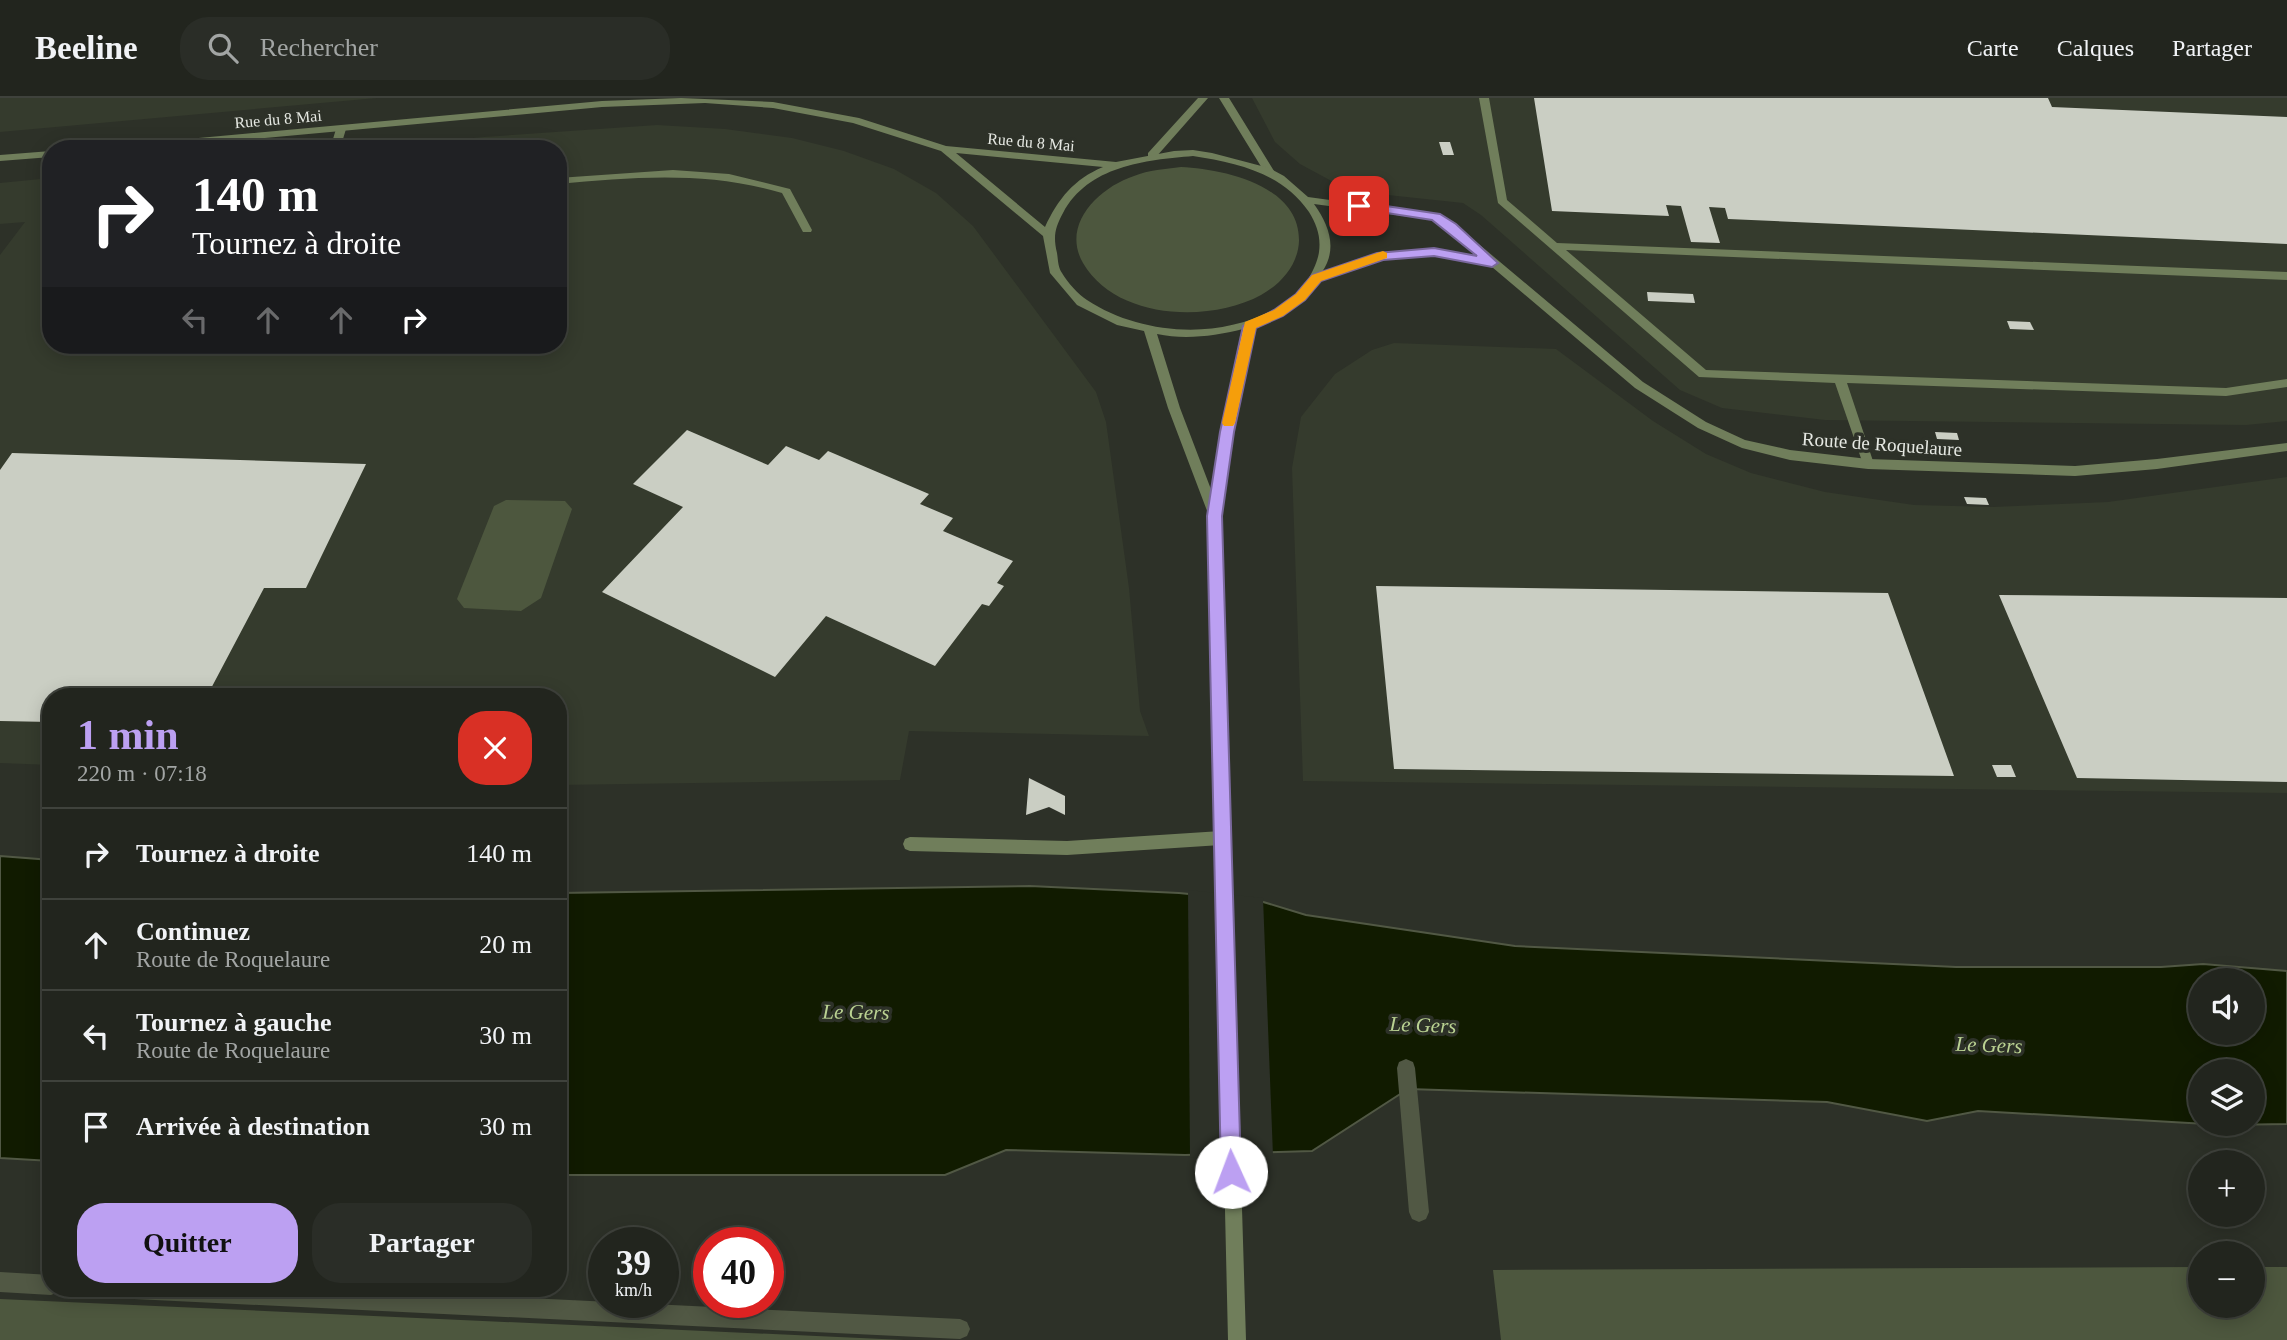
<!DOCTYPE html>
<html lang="fr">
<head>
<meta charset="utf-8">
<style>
  :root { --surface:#22251e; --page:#2a2d27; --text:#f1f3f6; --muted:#a2a5a4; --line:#3f423c; --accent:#bca0f2 }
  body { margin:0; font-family:"Times New Roman",serif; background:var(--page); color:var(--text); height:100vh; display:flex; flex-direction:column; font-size:26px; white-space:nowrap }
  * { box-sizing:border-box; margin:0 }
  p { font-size:23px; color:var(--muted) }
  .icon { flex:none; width:38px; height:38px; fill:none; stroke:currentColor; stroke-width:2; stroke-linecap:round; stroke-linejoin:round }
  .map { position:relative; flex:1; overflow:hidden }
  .panel { position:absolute; left:42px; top:590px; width:525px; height:609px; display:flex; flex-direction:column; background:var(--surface); border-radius:28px; box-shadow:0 4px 18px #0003,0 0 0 2px var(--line) }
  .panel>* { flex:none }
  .guide { position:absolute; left:42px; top:42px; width:525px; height:214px; border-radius:28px; box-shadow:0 4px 18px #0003,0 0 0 2px var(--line); background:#202124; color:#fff; overflow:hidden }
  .controls { position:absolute; left:2188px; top:870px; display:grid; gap:14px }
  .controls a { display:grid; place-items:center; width:77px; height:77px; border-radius:50%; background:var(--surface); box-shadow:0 4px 18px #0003,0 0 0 2px var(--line); font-size:35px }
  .speed { position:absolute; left:588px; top:1129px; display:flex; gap:14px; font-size:35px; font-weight:700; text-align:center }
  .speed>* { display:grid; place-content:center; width:91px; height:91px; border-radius:50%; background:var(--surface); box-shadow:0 4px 18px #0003,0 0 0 2px var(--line); line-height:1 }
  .speed small { font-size:18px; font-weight:400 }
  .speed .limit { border:10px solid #d22; background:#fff; color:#111 }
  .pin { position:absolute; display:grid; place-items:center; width:60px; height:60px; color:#fff; margin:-30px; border-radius:14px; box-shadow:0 4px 10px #0006 }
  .me { position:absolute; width:77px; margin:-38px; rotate:358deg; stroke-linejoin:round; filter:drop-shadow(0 0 5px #0008) }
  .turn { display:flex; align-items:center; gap:24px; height:147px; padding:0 35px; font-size:32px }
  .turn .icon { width:91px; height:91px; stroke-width:2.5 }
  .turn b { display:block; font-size:49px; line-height:60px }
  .lanes { display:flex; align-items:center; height:66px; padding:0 35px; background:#0003; justify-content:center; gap:35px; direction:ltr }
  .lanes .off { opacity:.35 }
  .round { display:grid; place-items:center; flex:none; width:74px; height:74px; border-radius:28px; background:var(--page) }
  .head { display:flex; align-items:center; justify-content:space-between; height:119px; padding:0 35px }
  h1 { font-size:42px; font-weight:700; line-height:52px; color:var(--accent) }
  .primary-button { display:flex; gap:14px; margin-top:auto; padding:14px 35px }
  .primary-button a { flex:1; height:80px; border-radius:28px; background:var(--accent); color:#111; font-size:28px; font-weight:700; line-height:80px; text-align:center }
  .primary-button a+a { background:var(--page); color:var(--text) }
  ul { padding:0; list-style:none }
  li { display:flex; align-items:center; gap:21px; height:91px; padding:0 35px; border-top:2px solid var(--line) }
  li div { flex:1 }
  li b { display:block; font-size:26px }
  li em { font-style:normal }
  header { display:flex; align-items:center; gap:42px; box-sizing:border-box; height:98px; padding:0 35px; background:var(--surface); border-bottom:2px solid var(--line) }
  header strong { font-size:33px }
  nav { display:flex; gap:38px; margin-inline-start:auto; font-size:24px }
  .search { width:490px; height:63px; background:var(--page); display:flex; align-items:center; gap:18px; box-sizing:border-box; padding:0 24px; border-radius:28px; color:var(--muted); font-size:26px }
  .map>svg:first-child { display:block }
</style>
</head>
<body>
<header>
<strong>Beeline</strong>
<div class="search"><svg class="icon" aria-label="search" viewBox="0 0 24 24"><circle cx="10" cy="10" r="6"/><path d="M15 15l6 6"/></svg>Rechercher</div>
<nav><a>Carte</a><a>Calques</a><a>Partager</a></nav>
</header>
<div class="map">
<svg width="2287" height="1242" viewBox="0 0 2287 1242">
  <rect width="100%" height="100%" fill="#2d3128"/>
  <!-- built -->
  <path fill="#353b2d" d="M0 0H377L0 34Z
    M1252 0H2287V323L2246 327 1825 322 1722 310 1680 292 1481 117 1463 105 1350 93 1300 66 1275 44Z
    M657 27 725 31 792 40 844 53 894 71 936 95 973 128 1096 294 1106 324 1129 490 1140 613 1149 638 909 633 900 682 558 687V598H51V667L0 665V157L25 124 0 126V85L51 80V247H558V51H358L484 39Z
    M1394 245 1556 251 1653 323 1706 356 1751 375 1825 394 1914 407 1993 409 2108 404 2287 379V695L1303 683 1292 370 1301 319 1335 276 1372 252Z"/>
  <!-- green -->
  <path fill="#4d573e" d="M1181 69C1223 71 1300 87 1299 143 1298 167 1281 186 1261 197 1210 225 1116 222 1083 165 1061 127 1098 90 1134 78 1149 72 1165 71 1181 69Z
    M506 402 565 403 572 411 541 500 521 513 464 510 457 501 494 408Z
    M2200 1169V1208H2252V1169H2287V1242H1501L1493 1172Z
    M0 1201 904 1242H0Z"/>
  <!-- water -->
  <path fill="#111b00" stroke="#515844" stroke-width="2" fill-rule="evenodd" d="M0 758 51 762V1063L0 1060Z
    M1030 788 1179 795 1260 803 1306 817 1515 848 1956 869H2161L2203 866 2287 873V1026L2224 1027 1978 1013 1927 1023 1827 1004 1408 991 1312 1053 1185 1057 1006 1052 945 1077H558V795ZM2200 882H2252V934H2200ZM2200 973H2252V1026H2200Z"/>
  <!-- pier -->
  <path fill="#2d3128" d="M1188 792 1263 800 1273 1058 1190 1060Z"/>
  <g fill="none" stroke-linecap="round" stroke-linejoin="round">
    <!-- stream -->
    <path fill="#515844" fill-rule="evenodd" d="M1406 961 1413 964 1415 970 1429 1114 1426 1121 1419 1124 1412 1121 1409 1114 1397 970 1399 964Z
      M0 1174 51 1177V1190H60L58 1194 51 1197 0 1194Z
      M104 1190H322L960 1221 967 1224 970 1231 967 1238 960 1241 114 1200 107 1197Z"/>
  </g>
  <!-- building -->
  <path fill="#cacec3" d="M1534 0H2048L2052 9 2287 19V146L1728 121 1725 110 1709 109 1720 145 1691 144 1681 108 1666 107 1669 118 1552 113Z
    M1439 44H1450L1454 57H1443Z
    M1647 194 1693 196 1695 205 1648 203Z
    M2007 223 2030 224 2034 232 2010 231Z
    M687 332 768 367 786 348 819 362 828 353 929 396 920 406 953 420 943 433 1013 463 997 485 1004 488 989 508 982 506 935 568 826 518 775 579 602 494 683 409 633 386Z
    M1935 334 1957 335 1959 342 1937 341Z
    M12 355 366 366 306 490H264L207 598H51V624L0 623V372Z
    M1964 399 1986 400 1989 407 1967 406Z
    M1376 488 1888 495 1954 678 1394 671Z
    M1999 497 2287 500V684L2077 680Z
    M1992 667H2011L2016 679H1997Z
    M1029 680 1065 698V717L1049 709 1026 717Z"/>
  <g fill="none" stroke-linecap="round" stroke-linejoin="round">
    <!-- service -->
    <path fill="#707e5b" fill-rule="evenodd" d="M1479 0H1489L1507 102 1557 145 2287 174V182L1566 152 1706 272 2226 290 2287 281V289L2226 298 1847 285 1874 366 1872 369H1864L1835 285 1699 279 1498 105Z
      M1221 733 1226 735 1228 740 1226 745 1221 747 1067 757 910 753 905 751 903 746 905 741 910 739 1067 743Z"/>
    <!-- minor -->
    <path fill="#707e5b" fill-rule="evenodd" d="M1198 0H1208L1156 59H1148V55Z
      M1219 0H1229L1274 73 1273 75H1265Z
      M341 28 346 31 340 51H330L336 31Z
      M673 72 729 76 790 91 812 132 811 134H803L782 95C707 73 635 79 558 86V80Z"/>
    <!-- tertiary -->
    <path fill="#707e5b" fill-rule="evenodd" d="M681 0 773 4 859 20 946 48 1116 64 1174 53 1193 52 1212 55 1269 70 1284 78 1308 99 1440 117 1456 127 1643 284 1706 324 1745 342 1790 352 1868 361 2075 368 2157 361 2287 345V353L2157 371 2075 378 1868 371 1790 362 1742 350 1698 330 1635 290 1492 169 1440 158H1418L1388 161 1316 183 1303 203 1266 226 1255 229 1233 333 1221 418 1246 1242H1228L1209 418 1168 310 1144 233 1117 227 1077 207 1050 175 1043 138 941 53 853 25 773 10 705 5 602 9 147 51H106L111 48 602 3ZM956 55 1103 69C1074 81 1058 101 1045 129ZM1193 58C1238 65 1282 75 1309 114 1317 127 1321 139 1319 154 1317 168 1305 190 1293 199 1237 243 1146 241 1087 202 1079 197 1067 184 1062 175 1058 170 1058 161 1057 155 1053 138 1055 130 1063 115 1088 68 1145 62 1193 58ZM1314 106 1433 122 1448 131 1481 159C1418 144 1382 154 1322 174 1338 151 1329 127 1314 106ZM1243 231 1221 333 1212 394 1180 310 1157 236C1185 242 1215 238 1243 231Z
      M51 53V59L0 63V57Z"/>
  </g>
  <!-- route -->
  <path fill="#bca0f2" stroke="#7a689d" stroke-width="2" d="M1359 104 1440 116 1456 126 1498 165 1492 169 1434 158 1383 162 1321 183 1305 202 1283 218 1256 230 1234 334 1222 418 1241 1074 1238 1081 1231 1084 1224 1081 1221 1074 1207 418 1220 334 1243 228 1274 212 1296 196 1312 177 1377 155 1434 150 1477 158 1432 122 1354 110V105Z"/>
  <!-- slow -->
  <path fill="#f59e0b" d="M1383 153 1387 155V160L1321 183 1305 202 1283 218 1256 230 1235 325 1233 328H1224L1222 325 1245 224 1274 212 1296 196 1312 177Z"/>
  <g text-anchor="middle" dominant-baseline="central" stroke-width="7" stroke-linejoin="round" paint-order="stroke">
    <!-- far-street labels -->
    <g font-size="16" fill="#e5e8e2" stroke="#2d3128">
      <text transform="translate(278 21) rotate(-5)">Rue du 8 Mai</text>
      <text transform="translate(1031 44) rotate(5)">Rue du 8 Mai</text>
    </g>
    <!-- street labels -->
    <g font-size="19" fill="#e5e8e2" stroke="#2d3128">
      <text transform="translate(1882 346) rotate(4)">Route de Roquelaure</text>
    </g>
    <!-- water labels -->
    <g font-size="21" font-style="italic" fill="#bad292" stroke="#2d3128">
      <text transform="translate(856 914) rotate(1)">Le Gers</text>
      <text transform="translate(1423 927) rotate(2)">Le Gers</text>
      <text transform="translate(1989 947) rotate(2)">Le Gers</text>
    </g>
  </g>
</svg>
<div class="controls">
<a><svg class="icon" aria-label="sound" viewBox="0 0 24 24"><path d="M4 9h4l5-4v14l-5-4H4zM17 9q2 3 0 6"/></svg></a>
<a><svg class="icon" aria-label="layers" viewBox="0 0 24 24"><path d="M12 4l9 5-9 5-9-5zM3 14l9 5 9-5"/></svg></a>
<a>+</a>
<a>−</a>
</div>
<div class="speed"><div>39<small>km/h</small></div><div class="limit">40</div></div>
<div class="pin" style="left:1359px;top:108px;background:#d93025"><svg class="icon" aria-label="arrive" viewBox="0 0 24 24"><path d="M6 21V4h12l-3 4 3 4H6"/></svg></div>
<svg class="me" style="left:1231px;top:1074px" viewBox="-20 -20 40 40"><circle r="19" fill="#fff"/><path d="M0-13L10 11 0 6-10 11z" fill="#bca0f2"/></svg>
<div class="guide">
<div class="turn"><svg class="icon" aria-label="right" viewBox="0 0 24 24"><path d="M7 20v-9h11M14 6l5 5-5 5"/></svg><div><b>140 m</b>Tournez à droite</div></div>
<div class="lanes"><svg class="icon off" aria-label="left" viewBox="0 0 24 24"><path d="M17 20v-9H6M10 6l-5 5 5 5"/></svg><svg class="icon off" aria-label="ahead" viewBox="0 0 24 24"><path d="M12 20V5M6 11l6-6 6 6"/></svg><svg class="icon off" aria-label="ahead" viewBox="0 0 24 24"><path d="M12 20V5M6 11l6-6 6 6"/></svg><svg class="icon" aria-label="right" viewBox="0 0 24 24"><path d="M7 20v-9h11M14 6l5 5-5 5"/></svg></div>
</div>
<section class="panel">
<div class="head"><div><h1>1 min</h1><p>220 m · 07:18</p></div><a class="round" style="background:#d93025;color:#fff"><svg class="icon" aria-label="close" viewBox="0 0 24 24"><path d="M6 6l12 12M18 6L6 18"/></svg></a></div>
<ul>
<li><svg class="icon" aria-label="right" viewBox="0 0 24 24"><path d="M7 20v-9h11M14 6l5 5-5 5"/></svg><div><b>Tournez à droite</b></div><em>140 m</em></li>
<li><svg class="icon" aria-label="ahead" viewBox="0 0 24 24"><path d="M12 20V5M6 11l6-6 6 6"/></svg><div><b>Continuez</b><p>Route de Roquelaure</p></div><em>20 m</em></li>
<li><svg class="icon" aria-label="left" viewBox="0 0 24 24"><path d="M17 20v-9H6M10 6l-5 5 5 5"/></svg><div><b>Tournez à gauche</b><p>Route de Roquelaure</p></div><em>30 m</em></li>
<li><svg class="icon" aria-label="arrive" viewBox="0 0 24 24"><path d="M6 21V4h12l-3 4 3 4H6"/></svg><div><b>Arrivée à destination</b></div><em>30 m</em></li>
</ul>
<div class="primary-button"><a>Quitter</a><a>Partager</a></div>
</section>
</div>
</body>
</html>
